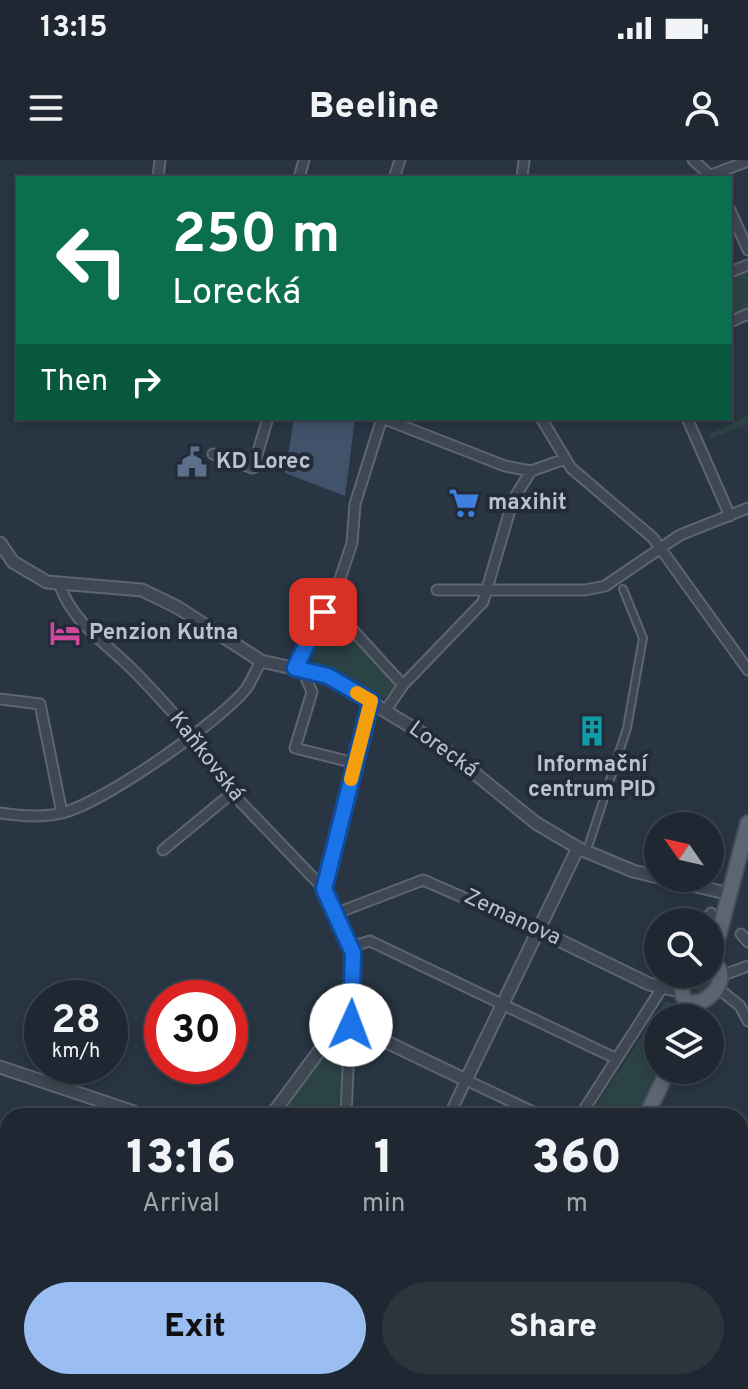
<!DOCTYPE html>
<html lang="en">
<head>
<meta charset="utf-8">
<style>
  :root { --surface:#1f2832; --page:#2c343e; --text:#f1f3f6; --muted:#a1a6ac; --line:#3c444d; --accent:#9abef2 }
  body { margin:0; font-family:Overpass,sans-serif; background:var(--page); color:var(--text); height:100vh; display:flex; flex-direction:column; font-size:30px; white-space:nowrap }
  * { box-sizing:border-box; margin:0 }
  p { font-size:26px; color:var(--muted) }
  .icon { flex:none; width:44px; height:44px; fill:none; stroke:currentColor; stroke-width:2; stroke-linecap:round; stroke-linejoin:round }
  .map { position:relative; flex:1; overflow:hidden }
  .sheet { position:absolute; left:0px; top:948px; width:748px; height:282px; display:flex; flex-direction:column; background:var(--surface); border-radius:24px 24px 0 0; box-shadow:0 4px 12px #0003,0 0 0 2px var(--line) }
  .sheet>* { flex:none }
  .hud { position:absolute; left:16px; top:16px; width:716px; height:244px; border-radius:0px; box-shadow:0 4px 12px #0003,0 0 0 2px var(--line); background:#0b6e4f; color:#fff; overflow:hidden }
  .needle { width:52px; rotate:304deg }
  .tools { position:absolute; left:644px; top:652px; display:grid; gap:16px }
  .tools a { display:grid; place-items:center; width:80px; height:80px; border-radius:50%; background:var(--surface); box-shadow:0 4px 12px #0003,0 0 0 2px var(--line); font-size:40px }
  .speed { position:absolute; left:24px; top:820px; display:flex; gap:16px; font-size:40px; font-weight:700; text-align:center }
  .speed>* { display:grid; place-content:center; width:104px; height:104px; border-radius:50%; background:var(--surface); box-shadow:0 4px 12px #0003,0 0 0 2px var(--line); line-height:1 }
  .speed small { font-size:20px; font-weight:400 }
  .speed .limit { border:12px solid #d22; background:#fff; color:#111 }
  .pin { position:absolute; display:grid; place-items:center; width:68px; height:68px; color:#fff; margin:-34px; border-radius:16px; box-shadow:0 4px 12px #0006 }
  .me { position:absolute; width:88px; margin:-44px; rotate:2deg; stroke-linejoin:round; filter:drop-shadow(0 0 6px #0008) }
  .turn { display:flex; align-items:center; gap:28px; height:168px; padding:0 24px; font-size:36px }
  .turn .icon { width:104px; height:104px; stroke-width:2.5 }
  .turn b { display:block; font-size:56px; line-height:68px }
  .then { display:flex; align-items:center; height:76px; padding:0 24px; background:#0003; gap:16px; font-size:30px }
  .eta { display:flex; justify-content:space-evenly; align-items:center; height:136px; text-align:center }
  .eta b { font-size:48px; font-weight:800; line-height:56px }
  .primary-button { display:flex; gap:16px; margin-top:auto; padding:16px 24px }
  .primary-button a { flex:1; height:92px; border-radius:48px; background:var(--accent); color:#111; font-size:32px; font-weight:800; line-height:92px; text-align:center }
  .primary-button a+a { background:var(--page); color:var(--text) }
  .status { display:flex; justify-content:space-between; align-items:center; height:56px; padding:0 40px; background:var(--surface); direction:ltr }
  .status svg { height:22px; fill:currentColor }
  header { display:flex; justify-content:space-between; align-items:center; height:104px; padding:0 24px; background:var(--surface); font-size:36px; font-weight:800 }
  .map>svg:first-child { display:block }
</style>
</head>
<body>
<div class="status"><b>13:15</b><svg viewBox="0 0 49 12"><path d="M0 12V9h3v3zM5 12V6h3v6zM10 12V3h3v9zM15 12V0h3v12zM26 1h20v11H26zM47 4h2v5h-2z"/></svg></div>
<header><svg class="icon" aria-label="menu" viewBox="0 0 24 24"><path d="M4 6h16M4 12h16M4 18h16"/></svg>Beeline<svg class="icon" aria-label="person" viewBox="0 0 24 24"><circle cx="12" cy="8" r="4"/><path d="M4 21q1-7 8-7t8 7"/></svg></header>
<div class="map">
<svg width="748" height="1229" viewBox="0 0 748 1229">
  <rect width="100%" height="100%" fill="#293543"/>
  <!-- green -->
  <path fill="#2c4345" d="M748 112V148L730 156V117Z
    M748 256V264L711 279 709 274Z
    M328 452 398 525 384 538 317 508 309 493Z
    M710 808 718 819 702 836 690 824 692 814H710Z
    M670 841 678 848 680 856 658 858V909L636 956H589L665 842Z
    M345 874 341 956H277L334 879Z
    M0 1145 8 1151V1222H89L85 1229H0Z
    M114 1222H229L227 1229H125Z"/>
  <!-- water -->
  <path fill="#40536a" d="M294 258H355L345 336 285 313Z"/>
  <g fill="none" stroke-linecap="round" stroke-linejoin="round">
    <!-- pedestrian casing -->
    <g stroke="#5c6570" stroke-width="10">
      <path id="pedestrian" d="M589 684 627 568 643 478 623 429"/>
    </g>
    <!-- minor casing -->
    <g stroke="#5c6570" stroke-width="13">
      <path id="minor" d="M693 0 713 18
        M711 15 748 1
        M158 18 160 0
        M299 18 304 0
        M394 18 400 0
        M522 18 524 0
        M730 50 748 90
        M730 112 748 105
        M730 162 748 154
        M382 258 355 344 352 383 334 437 349 466 403 525
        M382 258 505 306 531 311 565 299
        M541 258 571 308 653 378 748 510
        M687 258 730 356
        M213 294 253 308 268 258
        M60 426C74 464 106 483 133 510 154 531 173 553 193 575L196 584 232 633 324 729 337 753 353 793 346 956
        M437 430H585L605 426 680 375 748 348
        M295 508 323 452 334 437
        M302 509 312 532 295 588 355 603
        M0 539 40 544 62 653
        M386 550 403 525 483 442 513 340 531 311
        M0 653C20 656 42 658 62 653 103 643 219 562 246 529 252 520 256 510 261 501
        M163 690 232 633
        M324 729 371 541
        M337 753 423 720 538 770
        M705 762 711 753
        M741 774 748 782
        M350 787 370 781 617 899
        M726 814 748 806
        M724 833 740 846 748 861
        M449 956 466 920 542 956
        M580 956 671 814
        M740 1090H748
        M740 1187H748
        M629 1222 630 1229"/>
    </g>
    <!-- tertiary casing -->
    <g stroke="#5c6570" stroke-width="15">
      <path id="tertiary" d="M0 383 13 402 47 422 142 430 177 447 261 501 328 516 436 582 536 663 578 688 633 711 658 717
        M662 718 730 734
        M538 770 649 824 684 832
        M0 907 146 956
        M271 956 331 875 351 865 466 920 578 688"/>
    </g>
    <!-- primary casing -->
    <g stroke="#47505c" stroke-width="18">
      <path id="primary" d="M712 800 748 663
        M683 814C670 877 748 822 710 800
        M689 858 696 842
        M646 956 668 910
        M361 1229 381 1222"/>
    </g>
    <!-- pedestrian -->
    <use href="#pedestrian" stroke="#3e4752" stroke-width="6"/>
    <!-- minor -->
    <use href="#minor" stroke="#3e4752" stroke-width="9"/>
    <!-- tertiary -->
    <use href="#tertiary" stroke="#3e4752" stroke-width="11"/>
    <!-- primary -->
    <use href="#primary" stroke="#5c6672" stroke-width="14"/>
  </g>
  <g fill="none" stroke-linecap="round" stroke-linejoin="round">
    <!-- route casing -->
    <g stroke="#114b97" stroke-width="20">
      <path id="route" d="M323 452 295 508 328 516 371 541 324 729 353 793 351 865"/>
    </g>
    <!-- route -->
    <use href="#route" stroke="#1a73e8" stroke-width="14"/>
    <!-- slow -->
    <path stroke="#f59e0b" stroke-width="14" d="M351 619 371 541 357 533"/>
  </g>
  <!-- icons -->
  <defs>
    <g id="civic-bare" transform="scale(2.4)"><path d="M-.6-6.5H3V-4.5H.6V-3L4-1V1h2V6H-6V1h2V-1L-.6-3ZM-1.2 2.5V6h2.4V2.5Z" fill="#5c6f8a" stroke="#222c38" stroke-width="2.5" paint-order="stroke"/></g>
    <g id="supermarket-bare" transform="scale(2.4)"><path d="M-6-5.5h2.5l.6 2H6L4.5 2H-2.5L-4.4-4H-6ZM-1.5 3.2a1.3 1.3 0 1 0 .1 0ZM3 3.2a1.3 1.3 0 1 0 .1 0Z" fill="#3f7fe0" stroke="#222c38" stroke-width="2.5" paint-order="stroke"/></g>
    <g id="hotel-bare" transform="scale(2.4)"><path d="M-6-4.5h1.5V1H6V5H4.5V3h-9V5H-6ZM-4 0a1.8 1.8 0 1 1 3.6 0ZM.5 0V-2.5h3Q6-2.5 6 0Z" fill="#d1479c" stroke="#222c38" stroke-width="2.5" paint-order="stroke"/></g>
    <g id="building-bare" transform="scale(2.4)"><path d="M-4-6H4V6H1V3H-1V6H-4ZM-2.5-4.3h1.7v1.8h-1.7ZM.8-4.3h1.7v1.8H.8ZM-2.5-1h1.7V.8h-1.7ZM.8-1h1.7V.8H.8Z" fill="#0f9aa8" stroke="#222c38" stroke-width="2.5" paint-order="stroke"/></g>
  </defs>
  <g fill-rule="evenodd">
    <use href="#civic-bare" x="192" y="302"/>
    <use href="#supermarket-bare" x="464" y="343"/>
    <use href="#hotel-bare" x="65" y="473"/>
    <use href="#building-bare" x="592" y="571"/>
  </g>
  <g text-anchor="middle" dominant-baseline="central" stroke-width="8" stroke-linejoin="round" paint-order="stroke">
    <!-- poi labels -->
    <g font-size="22" font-weight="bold" fill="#bbc2cc" stroke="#222c38" text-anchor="start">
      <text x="216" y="302">KD Lorec</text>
      <text x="488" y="343">maxihit</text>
      <text x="89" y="473">Penzion Kutna</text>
      <text x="592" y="605" text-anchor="middle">Informační<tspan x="592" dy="25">centrum PID</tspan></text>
    </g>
    <!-- street labels -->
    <g font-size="22" fill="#bbc2cc" stroke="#222c38">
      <text transform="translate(443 590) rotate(36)">Lorecká</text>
      <text transform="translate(206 597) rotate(52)">Kaňkovská</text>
      <text transform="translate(512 758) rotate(25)">Zemanova</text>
    </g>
  </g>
</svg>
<div class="tools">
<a><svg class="needle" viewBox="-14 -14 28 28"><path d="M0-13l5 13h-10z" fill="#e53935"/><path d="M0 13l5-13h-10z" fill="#a1a6ac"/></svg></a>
<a><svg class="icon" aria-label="search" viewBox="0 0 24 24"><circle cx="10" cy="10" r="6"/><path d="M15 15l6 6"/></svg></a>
<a><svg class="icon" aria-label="layers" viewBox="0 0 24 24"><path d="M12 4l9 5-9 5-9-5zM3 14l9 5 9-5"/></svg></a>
</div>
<div class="speed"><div>28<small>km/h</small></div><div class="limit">30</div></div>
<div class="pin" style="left:323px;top:452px;background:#d93025"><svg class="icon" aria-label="arrive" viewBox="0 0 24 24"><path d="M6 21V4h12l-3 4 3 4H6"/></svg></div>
<svg class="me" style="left:351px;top:865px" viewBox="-20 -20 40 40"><circle r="19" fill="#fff"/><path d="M0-13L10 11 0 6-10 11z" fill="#1a73e8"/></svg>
<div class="hud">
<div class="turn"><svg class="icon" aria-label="left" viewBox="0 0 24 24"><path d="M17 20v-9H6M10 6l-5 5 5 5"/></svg><div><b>250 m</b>Lorecká</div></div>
<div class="then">Then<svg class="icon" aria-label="right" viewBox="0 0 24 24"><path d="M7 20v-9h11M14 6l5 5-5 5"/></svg></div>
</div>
<section class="sheet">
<div class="eta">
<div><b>13:16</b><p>Arrival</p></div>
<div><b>1</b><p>min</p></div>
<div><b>360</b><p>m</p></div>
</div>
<div class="primary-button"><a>Exit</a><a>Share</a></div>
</section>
</div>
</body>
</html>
